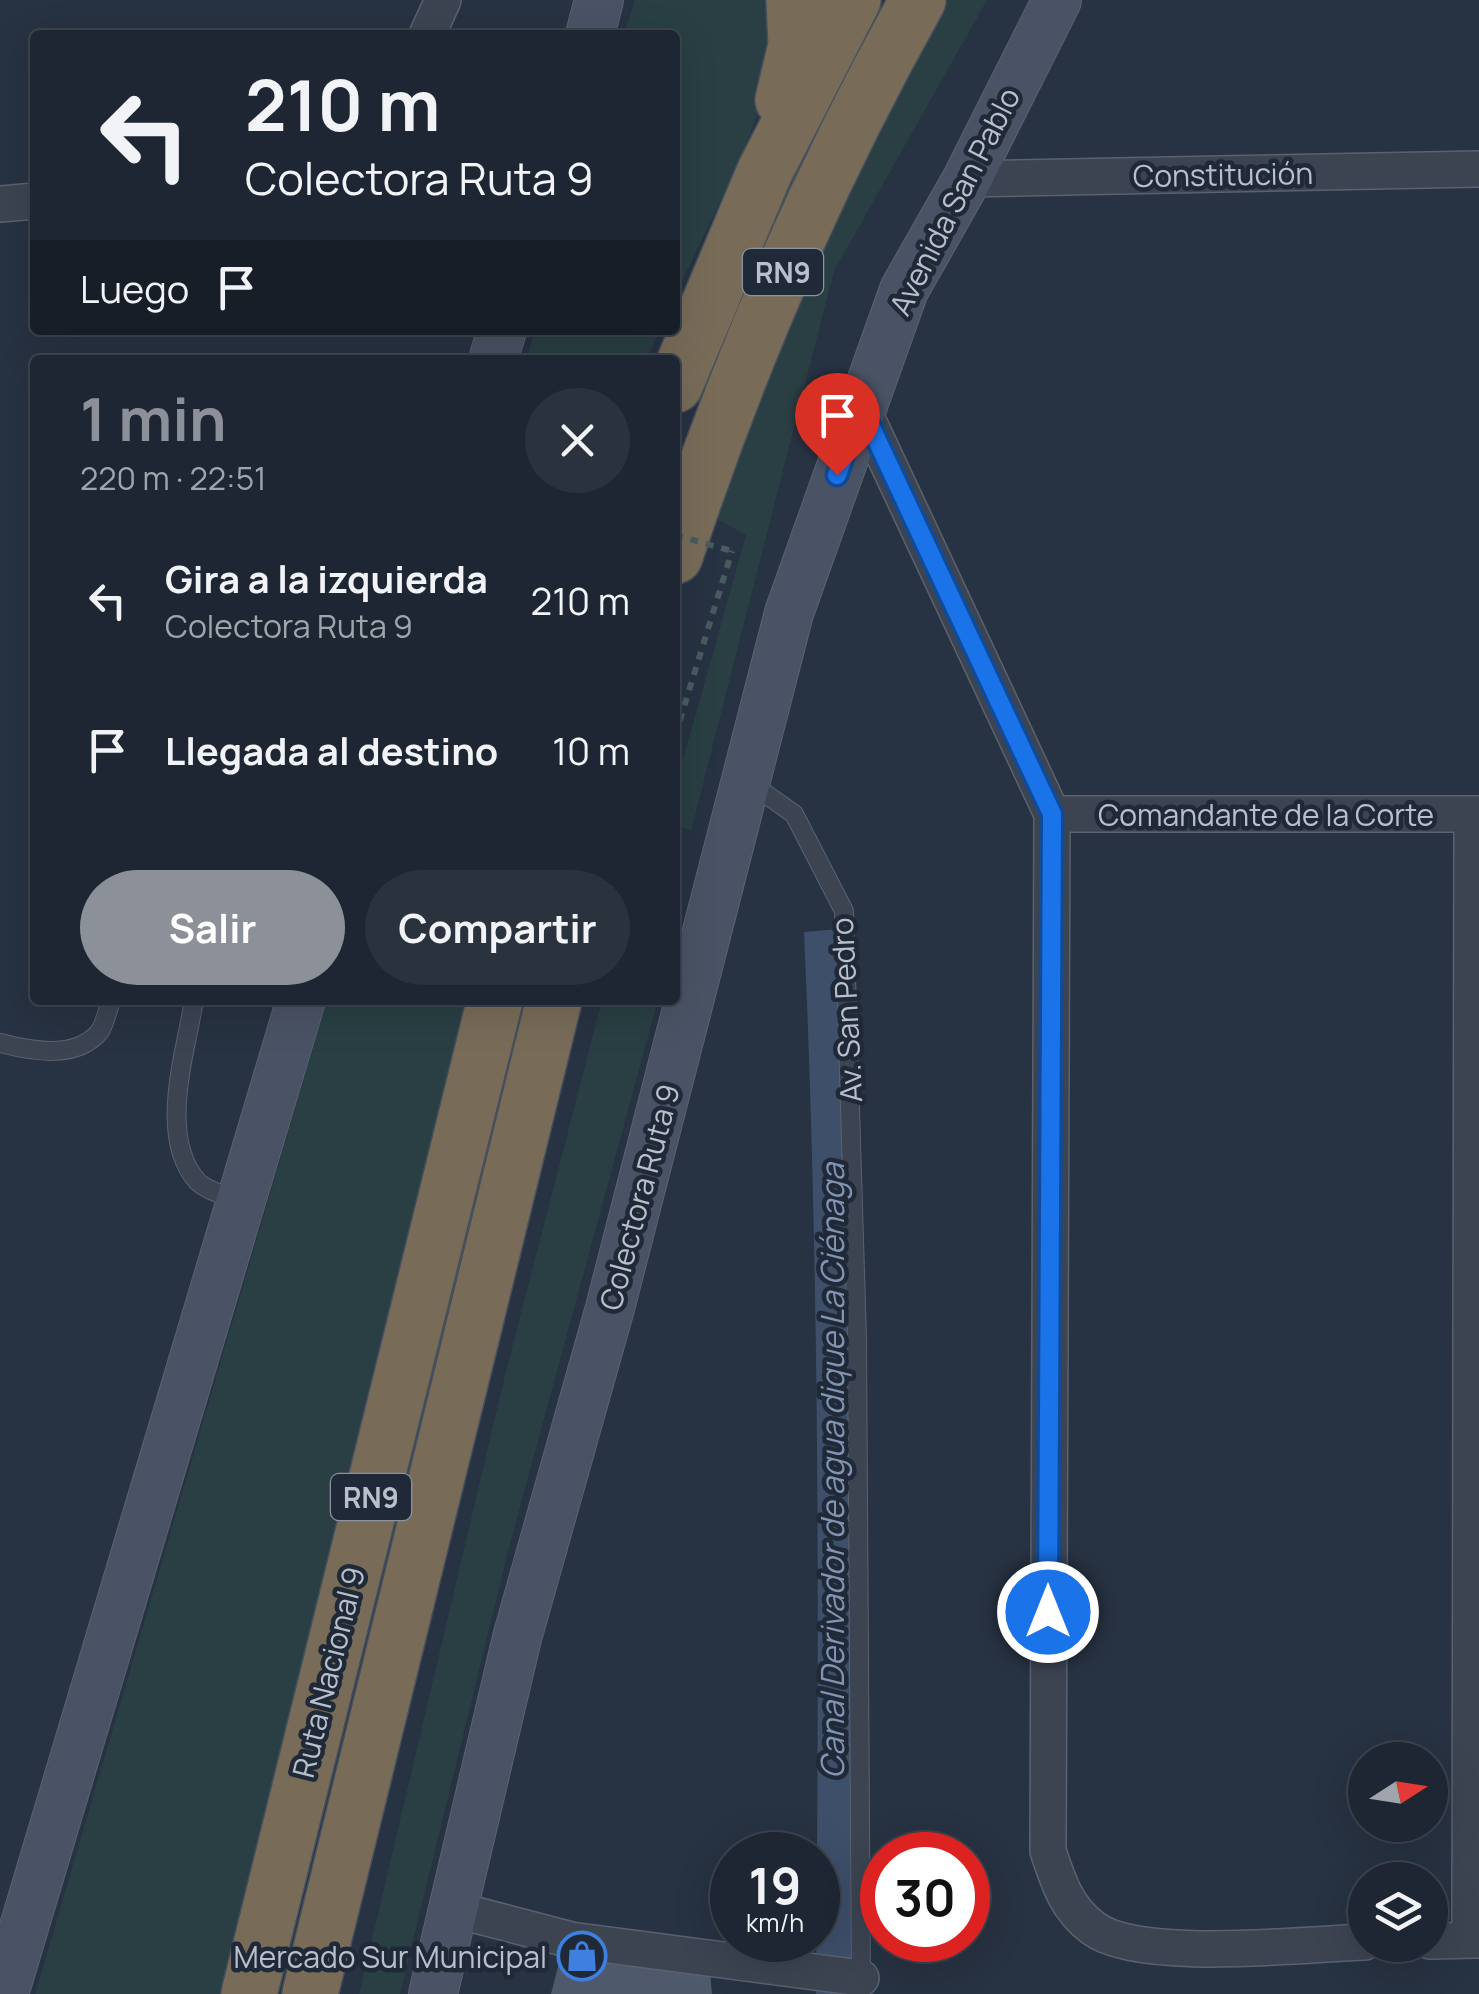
<!DOCTYPE html>
<html lang="es">
<head>
<meta charset="utf-8">
<style>
  :root { --surface:#1d2632; --page:#2a323e; --text:#f1f3f6; --muted:#a0a5ac; --line:#3b434d; --accent:#8c9099 }
  body { margin:0; font-family:Manrope,sans-serif; background:var(--page); color:var(--text); height:100vh; display:flex; flex-direction:column; font-size:38px; white-space:nowrap }
  * { box-sizing:border-box; margin:0 }
  p { font-size:32px; color:var(--muted) }
  .icon { flex:none; width:55px; height:55px; fill:none; stroke:currentColor; stroke-width:2; stroke-linecap:round; stroke-linejoin:round }
  .map { position:relative; flex:1; overflow:hidden }
  .sheet { position:absolute; left:30px; top:355px; width:650px; height:650px; display:flex; flex-direction:column; background:var(--surface); border-radius:10px; box-shadow:0 10px 40px #0002,0 0 0 2px var(--line) }
  .sheet>* { flex:none }
  .hud { position:absolute; left:30px; top:30px; width:650px; height:305px; border-radius:10px; box-shadow:0 10px 40px #0002,0 0 0 2px var(--line); background:#1d2632; color:var(--text); overflow:hidden }
  .needle { width:65px; rotate:78deg }
  .fabs { position:absolute; left:1348px; top:1742px; display:grid; gap:20px }
  .fabs a { display:grid; place-items:center; width:100px; height:100px; border-radius:50%; background:var(--surface); box-shadow:0 10px 40px #0002,0 0 0 2px var(--line); font-size:50px }
  .speed { position:absolute; left:710px; top:1832px; display:flex; gap:20px; font-size:50px; font-weight:700; text-align:center }
  .speed>* { display:grid; place-content:center; width:130px; height:130px; border-radius:50%; background:var(--surface); box-shadow:0 10px 40px #0002,0 0 0 2px var(--line); line-height:1 }
  .speed small { font-size:25px; font-weight:400 }
  .speed .limit { border:15px solid #d22; background:#fff; color:#111 }
  .pin { position:absolute; display:grid; place-items:center; width:85px; height:85px; color:#fff; margin:-102px -42px; border-radius:50% 50% 50% 0; rotate:-45deg; box-shadow:0 0 10px #0007 }
  .pin .icon { rotate:45deg }
  .me { position:absolute; width:110px; margin:-55px; rotate:0deg; stroke-linejoin:round; filter:drop-shadow(0 0 8px #0008) }
  .turn { display:flex; align-items:center; gap:35px; height:210px; padding:0 50px; font-size:45px }
  .turn .icon { width:130px; height:130px; stroke-width:2.5 }
  .turn b { display:block; font-size:70px; line-height:85px }
  .then { display:flex; align-items:center; height:95px; padding:0 50px; background:#0003; gap:20px; font-size:38px }
  .round { display:grid; place-items:center; flex:none; width:105px; height:105px; border-radius:52px; background:var(--page) }
  .overview { display:flex; align-items:center; justify-content:space-between; height:170px; padding:0 50px }
  h1 { font-size:60px; font-weight:700; line-height:75px; color:var(--accent) }
  .cta { display:flex; gap:20px; margin-top:auto; padding:20px 50px }
  .cta a { flex:1; height:115px; border-radius:60px; background:var(--accent); color:#fff; font-size:40px; font-weight:700; line-height:115px; text-align:center }
  .cta a+a { background:var(--page); color:var(--text) }
  ul { padding:0; list-style:none }
  li { display:flex; align-items:center; gap:30px; height:150px; padding:0 50px }
  li div { flex:1 }
  li b { display:block; font-size:38px }
  li em { font-style:normal }
  .map>svg:first-child { display:block }
</style>
</head>
<body>
<div class="map">
<svg width="1479" height="1994" viewBox="0 0 1479 1994">
  <rect width="100%" height="100%" fill="#273242"/>
  <!-- green -->
  <path fill="#293f43" d="M635 0H770L772 77 740 160 675 296V35H624Z
    M943 0H987L834 271 691 831 675 824V788L746 535 717 519C776 338 859 170 943 0Z
    M535 330H659L647 360H526Z
    M327 1000H466L228 1994H35Z
    M602 1000H658L510 1544 400 1994H359L505 1375Z"/>
  <!-- water -->
  <path fill="#3e4f6a" d="M840 929 854 1610 852 1994H816C819 1641 820 1286 804 932Z"/>
  <!-- building -->
  <path fill="#4e596b" d="M562 1951 710 1971 712 1994H551Z"/>
  <g fill="none" stroke-linecap="round" stroke-linejoin="round">
    <!-- lane casing -->
    <g stroke="#5a626f" stroke-width="20">
      <path id="lane" d="M747 781 794 814 844 911 857 1338 861 1984
        M194 1000C186 1052 157 1137 198 1182 207 1191 228 1196 240 1201
        M0 1043C31 1051 77 1060 100 1031 105 1023 108 1009 111 1000"/>
    </g>
    <!-- street casing -->
    <g stroke="#5a626f" stroke-width="38">
      <path id="street" d="M427 35 443 0
        M967 179 1479 169
        M0 204 35 201
        M861 406 1052 814 1048 1851C1058 1881 1066 1908 1093 1928 1139 1963 1304 1944 1365 1942
        M1052 814H1479
        M453 1909 571 1940 861 1978
        M1470 1940 1472 814
        M1430 1941 1479 1940"/>
    </g>
    <!-- secondary casing -->
    <g stroke="#5a626f" stroke-width="50">
      <path id="secondary" d="M590 35 599 0
        M493 360 502 330
        M4 1994 301 1000
        M433 1994 517 1638 610 1308 789 613 904 290 967 179 1057 0"/>
    </g>
    <!-- highway casing -->
    <g stroke="#464f5c" stroke-width="58">
      <path id="highway" d="M783 100 796 45 794 0
        M675 385 765 171 853 0
        M675 556C738 364 819 177 918 0
        M249 1994 495 1000
        M310 1994 554 1000"/>
    </g>
    <!-- path -->
    <path stroke="#485c60" stroke-width="6" stroke-dasharray="8 8" stroke-linecap="butt" d="M675 736 732 551"/>
    <!-- lane -->
    <use href="#lane" stroke="#3c4452" stroke-width="18"/>
    <!-- street -->
    <use href="#street" stroke="#3c4452" stroke-width="35"/>
    <!-- secondary -->
    <use href="#secondary" stroke="#4a5365" stroke-width="48"/>
    <!-- highway -->
    <use href="#highway" stroke="#786c59" stroke-width="55"/>
    <!-- path-bridge -->
    <path stroke="#485c60" stroke-width="6" stroke-dasharray="8 8" stroke-linecap="butt" d="M675 535 732 551"/>
  </g>
  <g fill="none" stroke-linecap="round" stroke-linejoin="round">
    <!-- route casing -->
    <g stroke="#114b97" stroke-width="25">
      <path id="route" d="M837 475 861 406 1052 814 1048 1612"/>
    </g>
    <!-- route -->
    <use href="#route" stroke="#1a73e8" stroke-width="18"/>
  </g>
  <!-- icons -->
  <defs>
    <g id="shop-ring" transform="scale(2.5)"><circle r="9.5" fill="#202937" stroke="#3f7fe0" stroke-width="1.5"/><path d="M-5-2.5h2.3a2.7 3.5 0 0 1 5.4 0H5L5.5 6h-11ZM-1.5-2.5h3a1.5 2.3 0 0 0-3 0Z" fill="#3f7fe0"/></g>
  </defs>
  <g fill-rule="evenodd">
    <use href="#shop-ring" x="582" y="1956"/>
  </g>
  <g text-anchor="middle" dominant-baseline="central" stroke-width="9" stroke-linejoin="round" paint-order="stroke">
    <!-- shield labels -->
    <g fill="#202937" stroke="#8b939f" stroke-width="2.5">
      <rect x="743" y="249" width="80" height="46" rx="8"/>
      <rect x="331" y="1474" width="80" height="46" rx="8"/>
    </g>
    <g font-size="28" font-weight="bold" fill="#b9c0cc">
      <text x="783" y="272">RN9</text>
      <text x="371" y="1497">RN9</text>
    </g>
    <!-- street labels -->
    <g font-size="30" fill="#b9c0cc" stroke="#202937">
      <text transform="translate(1223 174) rotate(-1)">Constitución</text>
      <text transform="translate(954 201) rotate(-63)">Avenida San Pablo</text>
      <text x="1266" y="814">Comandante de la Corte</text>
      <text transform="translate(846 1010) rotate(-93)">Av. San Pedro</text>
      <text transform="translate(639 1197) rotate(-75)">Colectora Ruta 9</text>
      <text transform="translate(328 1672) rotate(-76)">Ruta Nacional 9</text>
    </g>
    <!-- poi labels -->
    <g font-size="30" fill="#b9c0cc" stroke="#202937" text-anchor="end">
      <text x="547" y="1956">Mercado Sur Municipal</text>
    </g>
    <!-- water labels -->
    <g font-size="32" font-style="italic" fill="#8195b2" stroke="#202937">
      <text transform="translate(832 1471) rotate(-90)">Canal Derivador de agua dique La Ciénaga</text>
    </g>
  </g>
</svg>
<div class="fabs">
<a><svg class="needle" viewBox="-14 -14 28 28"><path d="M0-13l5 13h-10z" fill="#e53935"/><path d="M0 13l5-13h-10z" fill="#a0a5ac"/></svg></a>
<a><svg class="icon" aria-label="layers" viewBox="0 0 24 24"><path d="M12 4l9 5-9 5-9-5zM3 14l9 5 9-5"/></svg></a>
</div>
<div class="speed"><div>19<small>km/h</small></div><div class="limit">30</div></div>
<div class="pin" style="left:837px;top:475px;background:#d93025"><svg class="icon" aria-label="arrive" viewBox="0 0 24 24"><path d="M6 21V4h12l-3 4 3 4H6"/></svg></div>
<svg class="me" style="left:1048px;top:1612px" viewBox="-20 -20 40 40"><circle r="17" fill="#1a73e8" stroke="#fff" stroke-width="3"/><path d="M0-11L8 9 0 5-8 9z" fill="#fff"/></svg>
<div class="hud">
<div class="turn"><svg class="icon" aria-label="left" viewBox="0 0 24 24"><path d="M17 20v-9H6M10 6l-5 5 5 5"/></svg><div><b>210 m</b>Colectora Ruta 9</div></div>
<div class="then">Luego<svg class="icon" aria-label="arrive" viewBox="0 0 24 24"><path d="M6 21V4h12l-3 4 3 4H6"/></svg></div>
</div>
<section class="sheet">
<div class="overview"><div><h1>1 min</h1><p>220 m · 22:51</p></div><a class="round"><svg class="icon" aria-label="close" viewBox="0 0 24 24"><path d="M6 6l12 12M18 6L6 18"/></svg></a></div>
<ul>
<li><svg class="icon" aria-label="left" viewBox="0 0 24 24"><path d="M17 20v-9H6M10 6l-5 5 5 5"/></svg><div><b>Gira a la izquierda</b><p>Colectora Ruta 9</p></div><em>210 m</em></li>
<li><svg class="icon" aria-label="arrive" viewBox="0 0 24 24"><path d="M6 21V4h12l-3 4 3 4H6"/></svg><div><b>Llegada al destino</b></div><em>10 m</em></li>
</ul>
<div class="cta"><a>Salir</a><a>Compartir</a></div>
</section>
</div>
</body>
</html>
